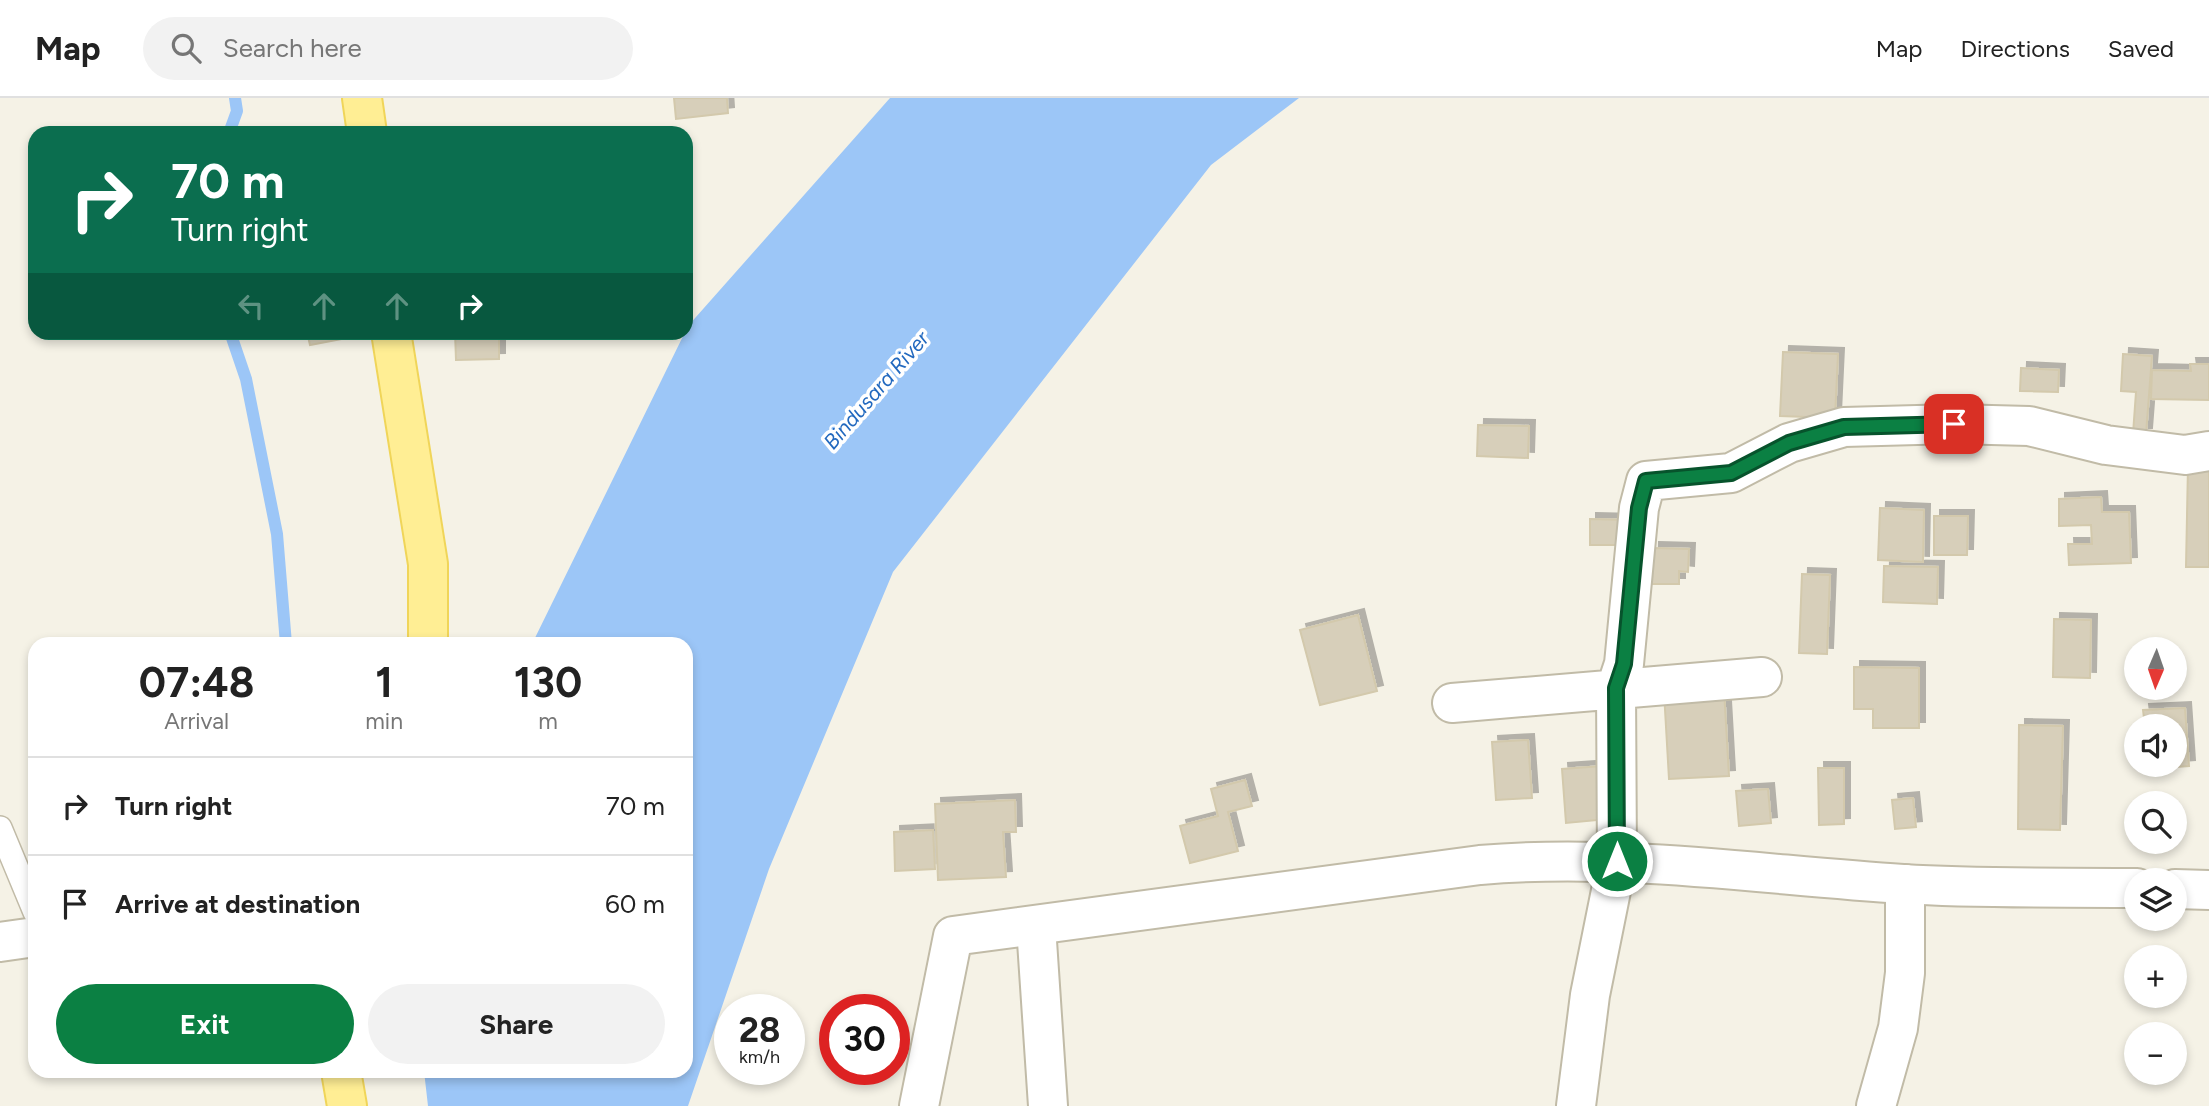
<!DOCTYPE html>
<html lang="en">
<head>
<meta charset="utf-8">
<style>
  :root { --surface:#fff; --page:#f2f2f2; --text:#222; --muted:#767676; --line:#e0e0e0; --accent:#0b8043 }
  body { margin:0; font-family:Figtree,sans-serif; background:var(--page); color:var(--text); height:100vh; display:flex; flex-direction:column; font-size:26px; white-space:nowrap }
  * { box-sizing:border-box; margin:0 }
  p { font-size:23px; color:var(--muted) }
  .icon { flex:none; width:38px; height:38px; fill:none; stroke:currentColor; stroke-width:2; stroke-linecap:round; stroke-linejoin:round }
  .map { position:relative; flex:1; overflow:hidden }
  .side { position:absolute; left:28px; top:539px; width:665px; height:441px; display:flex; flex-direction:column; background:var(--surface); border-radius:21px; box-shadow:0 4px 10px #0003 }
  .side>* { flex:none }
  .hud { position:absolute; left:28px; top:28px; width:665px; height:214px; border-radius:21px; box-shadow:0 4px 10px #0003; background:#0b6e4f; color:#fff; overflow:hidden }
  .needle { width:46px; rotate:182deg }
  .buttons { position:absolute; left:2124px; top:539px; display:grid; gap:14px }
  .buttons a { display:grid; place-items:center; width:63px; height:63px; border-radius:50%; background:var(--surface); box-shadow:0 4px 10px #0003; font-size:35px }
  .speed { position:absolute; left:714px; top:896px; display:flex; gap:14px; font-size:35px; font-weight:700; text-align:center }
  .speed>* { display:grid; place-content:center; width:91px; height:91px; border-radius:50%; background:var(--surface); box-shadow:0 4px 10px #0003; line-height:1 }
  .speed small { font-size:18px; font-weight:400 }
  .speed .limit { border:10px solid #d22; background:#fff; color:#111 }
  .pin { position:absolute; display:grid; place-items:center; width:60px; height:60px; color:#fff; margin:-30px; border-radius:14px; box-shadow:0 4px 10px #0006 }
  .me { position:absolute; width:77px; margin:-38px; rotate:0deg; stroke-linejoin:round; filter:drop-shadow(0 0 5px #0008) }
  .turn { display:flex; align-items:center; gap:24px; height:147px; padding:0 28px; font-size:32px }
  .turn .icon { width:91px; height:91px; stroke-width:2.5 }
  .turn b { display:block; font-size:49px; line-height:60px }
  .lanes { display:flex; align-items:center; height:66px; padding:0 28px; background:#0003; justify-content:center; gap:35px; direction:ltr }
  .lanes .off { opacity:.35 }
  .eta { display:flex; justify-content:space-evenly; align-items:center; height:119px; text-align:center }
  .eta b { font-size:42px; font-weight:700; line-height:49px }
  .cta { display:flex; gap:14px; margin-top:auto; padding:14px 28px }
  .cta a { flex:1; height:80px; border-radius:42px; background:var(--accent); color:#fff; font-size:28px; font-weight:700; line-height:80px; text-align:center }
  .cta a+a { background:var(--page); color:var(--text) }
  ul { padding:0; list-style:none }
  li { display:flex; align-items:center; gap:21px; height:98px; padding:0 28px; border-top:2px solid var(--line) }
  li div { flex:1 }
  li b { display:block; font-size:26px }
  li em { font-style:normal }
  header { display:flex; align-items:center; gap:42px; box-sizing:border-box; height:98px; padding:0 35px; background:var(--surface); border-bottom:2px solid var(--line) }
  header strong { font-size:33px }
  nav { display:flex; gap:38px; margin-inline-start:auto; font-size:24px }
  .search { width:490px; height:63px; background:var(--page); display:flex; align-items:center; gap:18px; box-sizing:border-box; padding:0 24px; border-radius:38px; color:var(--muted); font-size:26px }
  .map>svg:first-child { display:block }
</style>
</head>
<body>
<header>
<strong>Map</strong>
<div class="search"><svg class="icon" aria-label="search" viewBox="0 0 24 24"><circle cx="10" cy="10" r="6"/><path d="M15 15l6 6"/></svg>Search here</div>
<nav><a>Map</a><a>Directions</a><a>Saved</a></nav>
</header>
<div class="map">
<svg width="2209" height="1008" viewBox="0 0 2209 1008">
  <defs>
    <filter id="shadow"><feDropShadow dx="6" dy="-6" stdDeviation="0" flood-color="#0004"/></filter>
  </defs>
  <rect width="100%" height="100%" fill="#f5f2e6"/>
  <!-- water -->
  <path fill="#9cc6f7" d="M890 0H1299L1211 67 893 474 769 771 688 1008H428L424 973H686V546H532L688 228Z"/>
  <g fill="none" stroke-linecap="round" stroke-linejoin="round">
    <!-- stream -->
    <path stroke="#9cc6f7" stroke-width="12" d="M229 35 237 13 235 0
      M230 234 246 281 277 436 286 546"/>
  </g>
  <!-- building -->
  <path fill="#d7cfba" stroke="#d3c9ac" stroke-width="2" filter="url(#shadow)" d="M674 0H727L728 15 676 21Z
    M307 234H346L347 240 310 247Z
    M455 234H499V261L456 262Z
    M1783 254 1838 256 1835 320 1780 318Z
    M2123 256 2152 258 2146 336H2133L2136 294 2121 293Z
    M2190 266H2209V302L2151 301 2152 272 2191 273Z
    M2021 270 2059 272 2058 294 2020 293Z
    M1478 327 1529 328 1528 360 1477 358Z
    M2188 367H2209V469H2186Z
    M2101 399 2102 414H2129L2131 465 2069 467 2068 446H2092L2091 427 2059 428V401Z
    M1880 410 1924 412 1923 464 1878 462Z
    M1934 418H1968L1967 457H1934Z
    M1590 421 1631 422V447H1590Z
    M1653 450 1689 451 1688 474 1679 473V486H1652Z
    M1884 468 1938 469 1937 506 1883 504Z
    M1802 476 1830 477 1827 556 1799 555Z
    M1358 517 1377 593 1320 607 1300 532Z
    M2054 521 2091 522 2090 580 2053 579Z
    M1854 569 1919 570V630H1873V611H1854Z
    M1724 591 1729 678 1669 681 1664 594Z
    M2185 610 2189 668 2148 671V667H2175V628H2145L2143 612Z
    M2019 627 2063 628 2060 732 2018 731Z
    M1528 642 1532 700 1496 702 1492 644Z
    M1603 668 1607 721 1566 725 1562 671Z
    M1818 670H1844V726L1819 727Z
    M1245 682 1252 708 1228 714 1238 753 1190 765 1180 728 1218 718 1211 691Z
    M1768 691 1771 725 1739 728 1736 693Z
    M1913 700 1916 729 1895 731 1892 702Z
    M1015 702 1016 734H1003L1006 779 938 782 935 706Z
    M933 732 935 771 895 773 894 734Z"/>
  <g fill="none" stroke-linecap="round" stroke-linejoin="round">
    <!-- service casing -->
    <g stroke="#c1bba7" stroke-width="26">
      <path id="service" d="M0 730 35 814"/>
    </g>
    <!-- minor casing -->
    <g stroke="#c1bba7" stroke-width="42">
      <path id="minor" d="M1452 605 1762 579
        M1036 828 1048 1008
        M0 844 35 839
        M1576 1008 1590 897 1617 763 1616 590 1624 566 1639 410 1646 383 1731 375 1789 345 1844 329 1954 326 2029 328 2106 347 2185 357 2209 353
        M1876 1008 1898 930 1905 875V786"/>
    </g>
    <!-- tertiary casing -->
    <g stroke="#c1bba7" stroke-width="42">
      <path id="tertiary" d="M2175 791 2209 792
        M919 1008 953 838 1480 767C1622 755 1762 777 1903 786 1981 791 2059 789 2137 790"/>
    </g>
    <!-- primary casing -->
    <g stroke="#f0d559" stroke-width="42">
      <path id="primary" d="M362 0 367 35
        M391 234 428 466V546
        M341 973 347 1008"/>
    </g>
    <!-- service -->
    <use href="#service" stroke="#fff" stroke-width="23"/>
    <!-- minor -->
    <use href="#minor" stroke="#fff" stroke-width="38"/>
    <!-- tertiary -->
    <use href="#tertiary" stroke="#fff" stroke-width="38"/>
    <!-- primary -->
    <use href="#primary" stroke="#ffee94" stroke-width="38"/>
  </g>
  <g fill="none" stroke-linecap="round" stroke-linejoin="round">
    <!-- route casing -->
    <g stroke="#07532c" stroke-width="18">
      <path id="route" d="M1617 763 1616 590 1624 566 1639 410 1646 383 1731 375 1789 345 1844 329 1954 326"/>
    </g>
    <!-- route -->
    <use href="#route" stroke="#0b8043" stroke-width="12"/>
  </g>
  <g text-anchor="middle" dominant-baseline="central" stroke-width="7" stroke-linejoin="round" paint-order="stroke">
    <!-- water labels -->
    <g font-size="21" font-style="italic" fill="#2269bf" stroke="#fff">
      <text transform="translate(876 292) rotate(-49)">Bindusara River</text>
    </g>
  </g>
</svg>
<div class="buttons">
<a><svg class="needle" viewBox="-14 -14 28 28"><path d="M0-13l5 13h-10z" fill="#e53935"/><path d="M0 13l5-13h-10z" fill="#767676"/></svg></a>
<a><svg class="icon" aria-label="sound" viewBox="0 0 24 24"><path d="M4 9h4l5-4v14l-5-4H4zM17 9q2 3 0 6"/></svg></a>
<a><svg class="icon" aria-label="search" viewBox="0 0 24 24"><circle cx="10" cy="10" r="6"/><path d="M15 15l6 6"/></svg></a>
<a><svg class="icon" aria-label="layers" viewBox="0 0 24 24"><path d="M12 4l9 5-9 5-9-5zM3 14l9 5 9-5"/></svg></a>
<a>+</a>
<a>−</a>
</div>
<div class="speed"><div>28<small>km/h</small></div><div class="limit">30</div></div>
<div class="pin" style="left:1954px;top:326px;background:#d93025"><svg class="icon" aria-label="arrive" viewBox="0 0 24 24"><path d="M6 21V4h12l-3 4 3 4H6"/></svg></div>
<svg class="me" style="left:1617px;top:763px" viewBox="-20 -20 40 40"><circle r="17" fill="#0b8043" stroke="#fff" stroke-width="3"/><path d="M0-11L8 9 0 5-8 9z" fill="#fff"/></svg>
<div class="hud">
<div class="turn"><svg class="icon" aria-label="right" viewBox="0 0 24 24"><path d="M7 20v-9h11M14 6l5 5-5 5"/></svg><div><b>70 m</b>Turn right</div></div>
<div class="lanes"><svg class="icon off" aria-label="left" viewBox="0 0 24 24"><path d="M17 20v-9H6M10 6l-5 5 5 5"/></svg><svg class="icon off" aria-label="ahead" viewBox="0 0 24 24"><path d="M12 20V5M6 11l6-6 6 6"/></svg><svg class="icon off" aria-label="ahead" viewBox="0 0 24 24"><path d="M12 20V5M6 11l6-6 6 6"/></svg><svg class="icon" aria-label="right" viewBox="0 0 24 24"><path d="M7 20v-9h11M14 6l5 5-5 5"/></svg></div>
</div>
<section class="side">
<div class="eta">
<div><b>07:48</b><p>Arrival</p></div>
<div><b>1</b><p>min</p></div>
<div><b>130</b><p>m</p></div>
</div>
<ul>
<li><svg class="icon" aria-label="right" viewBox="0 0 24 24"><path d="M7 20v-9h11M14 6l5 5-5 5"/></svg><div><b>Turn right</b></div><em>70 m</em></li>
<li><svg class="icon" aria-label="arrive" viewBox="0 0 24 24"><path d="M6 21V4h12l-3 4 3 4H6"/></svg><div><b>Arrive at destination</b></div><em>60 m</em></li>
</ul>
<div class="cta"><a>Exit</a><a>Share</a></div>
</section>
</div>
</body>
</html>
